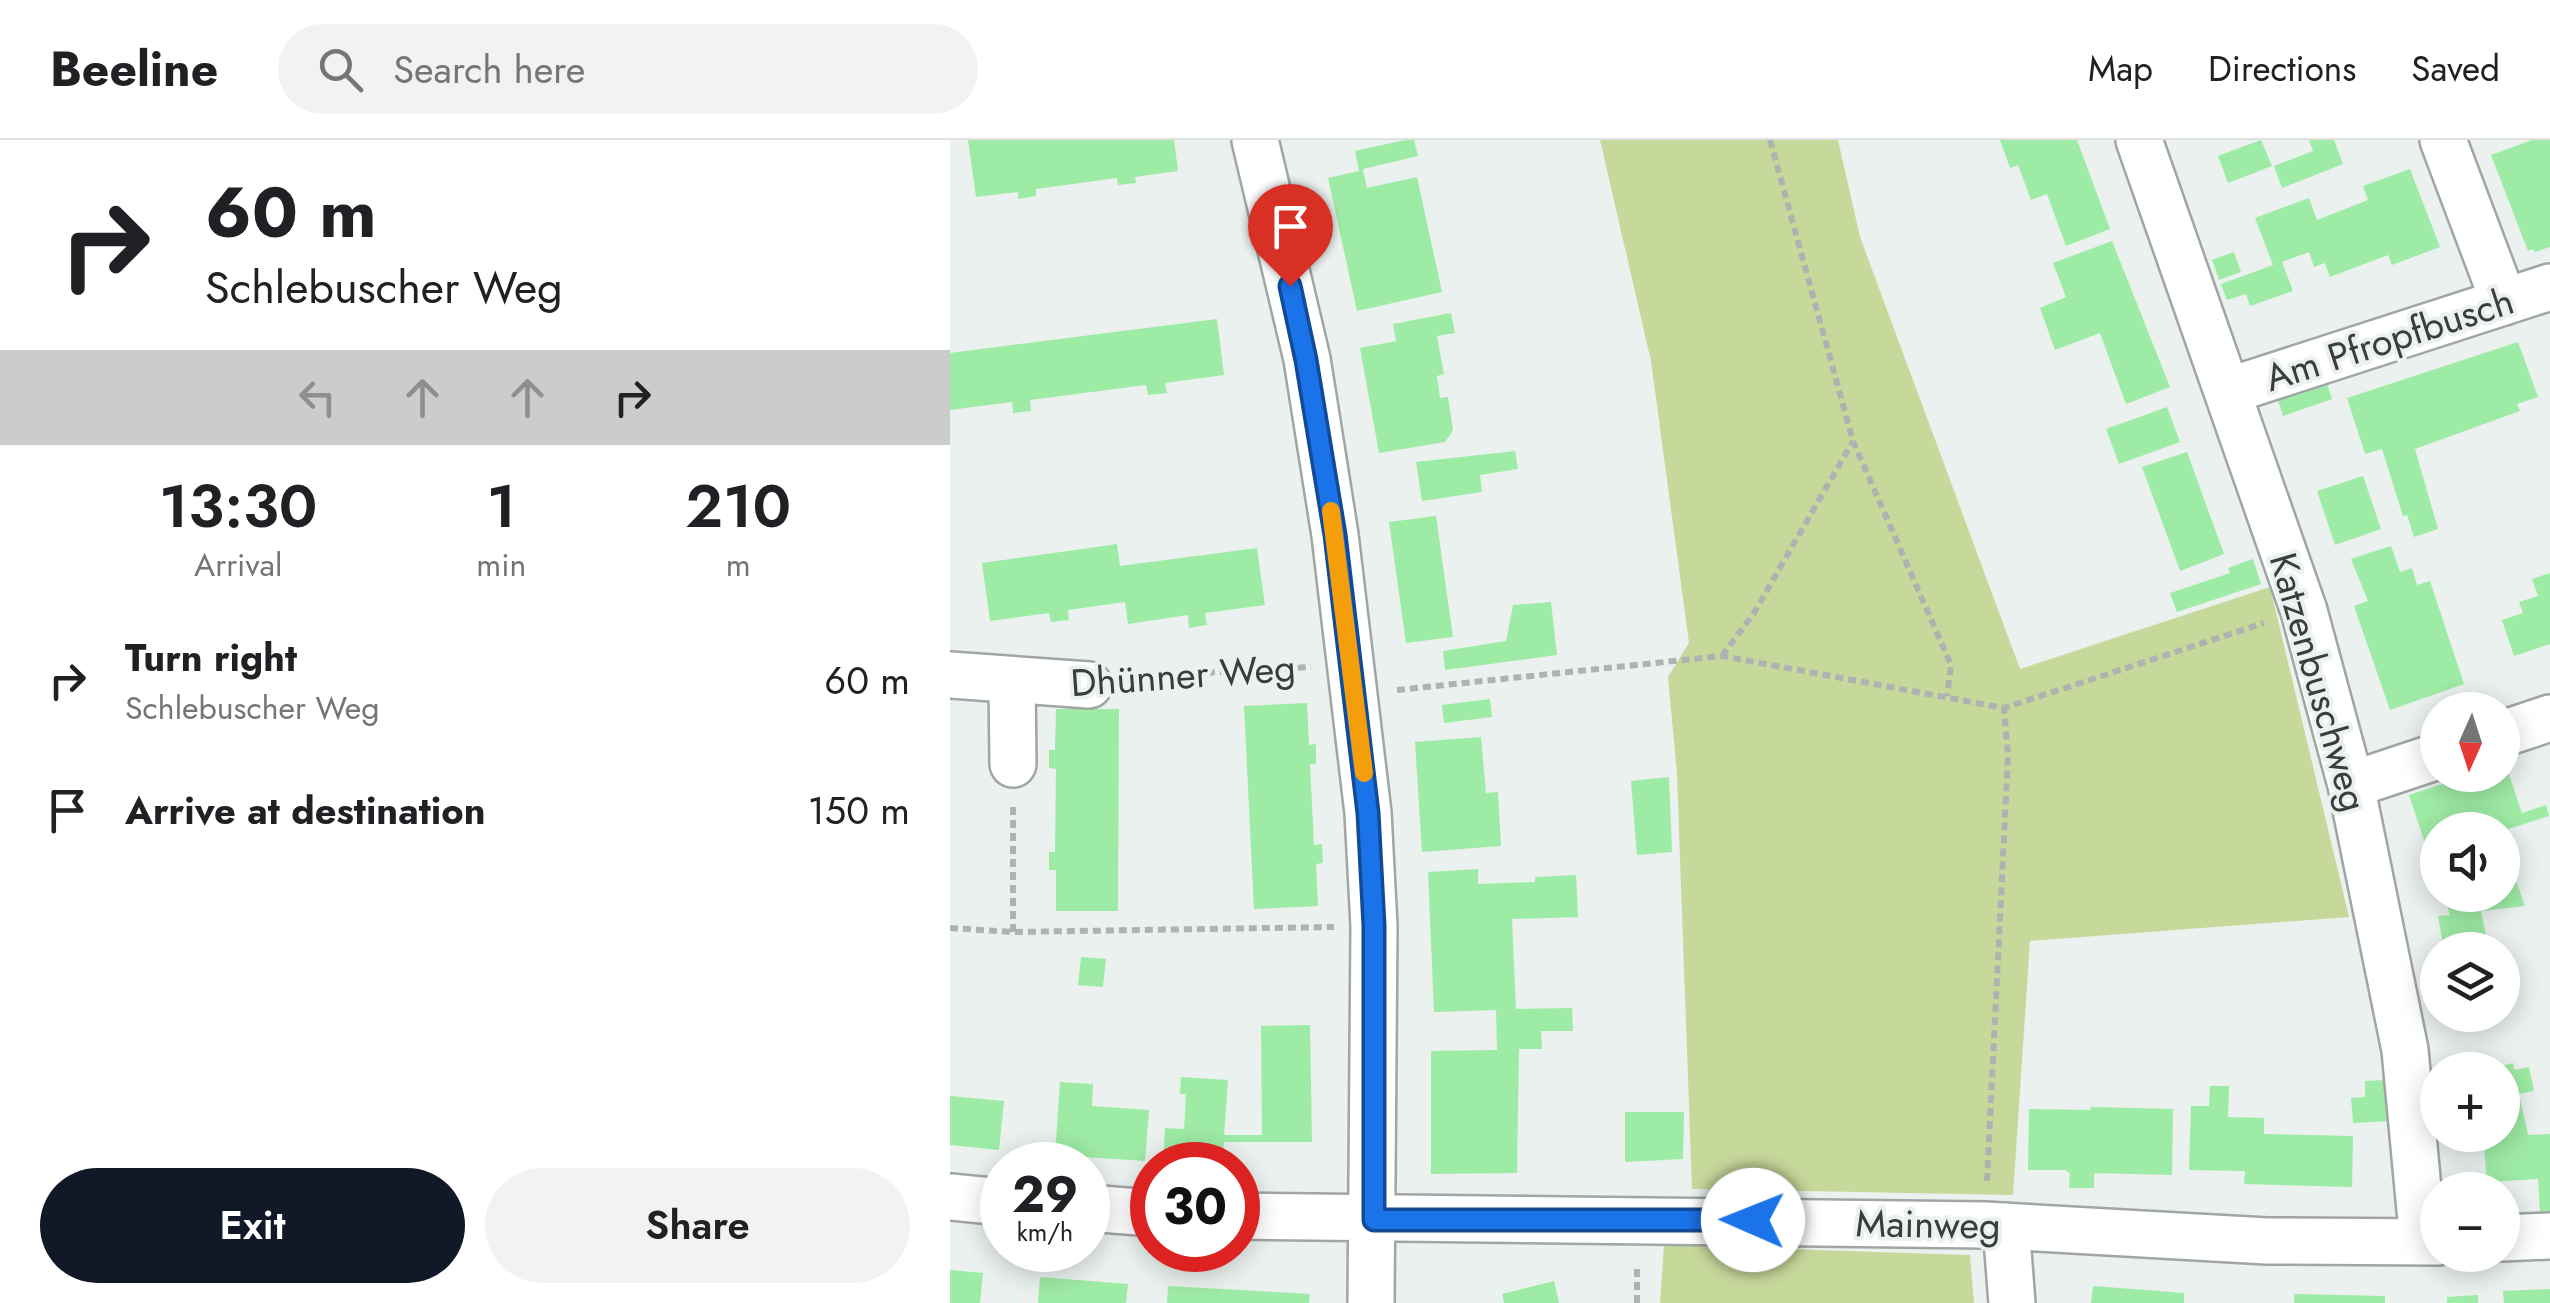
<!DOCTYPE html>
<html lang="en">
<head>
<meta charset="utf-8">
<style>
  :root { --surface:#fff; --page:#f2f2f2; --text:#202124; --muted:#757577; --line:#e0e0e0; --accent:#111827 }
  body { margin:0; font-family:Jost,sans-serif; background:var(--page); color:var(--text); height:100vh; display:flex; flex-direction:column; font-size:38px; white-space:nowrap }
  * { box-sizing:border-box; margin:0 }
  p { font-size:32px; color:var(--muted) }
  .icon { flex:none; width:55px; height:55px; fill:none; stroke:currentColor; stroke-width:2; stroke-linecap:round; stroke-linejoin:round }
  .map { position:relative; flex:1; overflow:hidden }
  .panel { display:flex; flex-direction:column; background:var(--surface); width:950px }
  .panel>* { flex:none }
  .hud { background:#fff; color:var(--text); overflow:hidden }
  .needle { width:65px; rotate:183deg }
  .fabs { position:absolute; left:1470px; top:552px; display:grid; gap:20px }
  .fabs a { display:grid; place-items:center; width:100px; height:100px; border-radius:50%; background:var(--surface); box-shadow:0 5px 25px #0003; font-size:50px }
  .speed { position:absolute; left:30px; top:1002px; display:flex; gap:20px; font-size:50px; font-weight:700; text-align:center }
  .speed>* { display:grid; place-content:center; width:130px; height:130px; border-radius:50%; background:var(--surface); box-shadow:0 5px 25px #0003; line-height:1 }
  .speed small { font-size:25px; font-weight:400 }
  .speed .limit { border:15px solid #d22; background:#fff; color:#111 }
  .pin { position:absolute; display:grid; place-items:center; width:85px; height:85px; color:#fff; margin:-102px -42px; border-radius:50% 50% 50% 0; rotate:-45deg; box-shadow:0 0 10px #0007 }
  .pin .icon { rotate:45deg }
  .me { position:absolute; width:110px; margin:-55px; rotate:271deg; stroke-linejoin:round; filter:drop-shadow(0 0 8px #0008) }
  .turn { display:flex; align-items:center; gap:35px; height:210px; padding:0 40px; font-size:45px }
  .turn .icon { width:130px; height:130px; stroke-width:2.5 }
  .turn b { display:block; font-size:70px; line-height:85px }
  .lanes { display:flex; align-items:center; height:95px; padding:0 40px; background:#0003; justify-content:center; gap:50px; direction:ltr }
  .lanes .off { opacity:.35 }
  .eta { display:flex; justify-content:space-evenly; align-items:center; height:170px; text-align:center }
  .eta b { font-size:60px; font-weight:600; line-height:70px }
  .cta { display:flex; gap:20px; margin-top:auto; padding:20px 40px }
  .cta a { flex:1; height:115px; border-radius:60px; background:var(--accent); color:#fff; font-size:40px; font-weight:600; line-height:115px; text-align:center }
  .cta a+a { background:var(--page); color:var(--text) }
  ul { padding:0; list-style:none }
  li { display:flex; align-items:center; gap:30px; height:130px; padding:0 40px }
  li div { flex:1 }
  li b { display:block; font-size:38px }
  li em { font-style:normal }
  header { display:flex; align-items:center; gap:60px; box-sizing:border-box; height:140px; padding:0 50px; background:var(--surface); border-bottom:2px solid var(--line) }
  header strong { font-size:48px }
  nav { display:flex; gap:55px; margin-inline-start:auto; font-size:35px }
  .search { width:700px; height:90px; background:var(--page); display:flex; align-items:center; gap:25px; box-sizing:border-box; padding:0 35px; border-radius:55px; color:var(--muted); font-size:38px }
  main { display:flex; flex:1; min-height:0 }
  .map>svg:first-child { display:block }
</style>
</head>
<body>
<header>
<strong>Beeline</strong>
<div class="search"><svg class="icon" aria-label="search" viewBox="0 0 24 24"><circle cx="10" cy="10" r="6"/><path d="M15 15l6 6"/></svg>Search here</div>
<nav><a>Map</a><a>Directions</a><a>Saved</a></nav>
</header>
<main>
<section class="panel">
<div class="hud">
<div class="turn"><svg class="icon" aria-label="right" viewBox="0 0 24 24"><path d="M7 20v-9h11M14 6l5 5-5 5"/></svg><div><b>60 m</b>Schlebuscher Weg</div></div>
<div class="lanes"><svg class="icon off" aria-label="left" viewBox="0 0 24 24"><path d="M17 20v-9H6M10 6l-5 5 5 5"/></svg><svg class="icon off" aria-label="ahead" viewBox="0 0 24 24"><path d="M12 20V5M6 11l6-6 6 6"/></svg><svg class="icon off" aria-label="ahead" viewBox="0 0 24 24"><path d="M12 20V5M6 11l6-6 6 6"/></svg><svg class="icon" aria-label="right" viewBox="0 0 24 24"><path d="M7 20v-9h11M14 6l5 5-5 5"/></svg></div>
</div>
<div class="eta">
<div><b>13:30</b><p>Arrival</p></div>
<div><b>1</b><p>min</p></div>
<div><b>210</b><p>m</p></div>
</div>
<ul>
<li><svg class="icon" aria-label="right" viewBox="0 0 24 24"><path d="M7 20v-9h11M14 6l5 5-5 5"/></svg><div><b>Turn right</b><p>Schlebuscher Weg</p></div><em>60 m</em></li>
<li><svg class="icon" aria-label="arrive" viewBox="0 0 24 24"><path d="M6 21V4h12l-3 4 3 4H6"/></svg><div><b>Arrive at destination</b></div><em>150 m</em></li>
</ul>
<div class="cta"><a>Exit</a><a>Share</a></div>
</section>
<div class="map">
<svg width="1600" height="1163" viewBox="0 0 1600 1163">
  <rect width="100%" height="100%" fill="#eaf1ee"/>
  <!-- green -->
  <path fill="#c7d89b" d="M650 0H888L910 97 1070 529 1320 447 1399 777 1080 801 1063 1055 742 1049 727 634 718 537 739 503 701 221Z
    M714 1105 1020 1115 1024 1163H710Z"/>
  <!-- building -->
  <path fill="#9eeba5" d="M18 0H224L228 31 185 37 186 43 168 45 167 38 86 49V56L68 59V52L26 57Z
    M455 0H464L468 16 413 29 417 48 467 37 492 152 407 171 378 38 409 31 405 11Z
    M1050 0H1127L1160 89 1116 106 1097 54 1081 60 1068 25 1060 28Z
    M1311 0 1322 26 1278 43 1268 16Z
    M1359 0H1384L1393 24 1332 48 1324 26 1363 11Z
    M1582 0H1600V107L1585 112 1583 109 1578 111 1541 15Z
    M1460 29 1490 107 1442 125 1438 115 1380 137 1375 123 1364 127 1359 112 1332 122 1343 151 1300 166 1296 154 1277 160 1271 144 1323 125 1305 78 1359 58 1367 80 1418 60 1413 46Z
    M1162 101 1220 247 1176 264 1150 193 1105 210 1090 168 1116 157 1103 123Z
    M1284 112 1291 132 1269 140 1262 120Z
    M501 173 505 193 487 196 494 234 487 236 490 258 498 257 503 290 495 302 429 313 410 208 446 201 443 184Z
    M267 179 274 235 215 243 217 253 198 255 196 245 80 260 81 271 63 273 62 262 0 270V213Z
    M1568 202 1588 257 1567 264 1570 271 1465 309 1488 389 1464 397 1457 375 1453 376 1432 309 1415 314 1397 258Z
    M1376 240 1382 259 1333 276 1327 257Z
    M1217 267 1230 302 1169 324 1156 289Z
    M565 311 568 329 530 335 532 352 472 361 466 322Z
    M1237 312 1274 414 1230 431 1192 327Z
    M1413 336 1431 389 1385 405 1367 351Z
    M486 376 503 497 456 503 439 382Z
    M167 404 170 426 307 408 315 465 255 473 257 485 239 488 238 475 178 484 175 462 118 470 119 480 101 482 99 473 40 481 32 423Z
    M1441 406 1450 432 1462 428 1467 445 1480 441 1514 544 1440 570 1404 466 1418 461 1401 419Z
    M1303 419 1311 444 1227 472 1220 453 1280 433 1278 428Z
    M1600 433V504L1564 516 1552 480 1573 473 1569 462 1588 456 1582 439Z
    M601 462 607 515 495 530 493 511 556 501 563 465Z
    M540 559 542 577 494 583 492 565Z
    M357 563 359 605 366 604V624H360L364 705 372 704 373 723 366 724 368 766 304 769 294 566Z
    M106 569H169L168 771H106V730H99V712H105L106 629 99 628V610H105Z
    M531 597 536 653 548 652 551 706 472 712 465 602Z
    M1553 617 1572 673 1596 665 1599 676 1552 691 1488 690 1487 740 1459 655 1520 635H1552Z
    M719 637 722 712 687 715 681 641Z
    M1552 701 1575 766 1531 771 1539 810H1494L1488 776 1500 775 1494 755H1552Z
    M528 729V744L585 742V737L626 735 628 777 562 779 566 869 622 868 623 891H591L592 909H569L567 1033 481 1034V911L547 910 546 870 484 872 478 732Z
    M131 817 156 819 153 847 128 845Z
    M360 885 362 1002H274L272 1025 213 1024 215 988 234 989 236 954H230L231 937 278 940 274 995H312L311 886Z
    M1563 923 1564 930 1579 927 1584 951 1569 954 1578 995 1600 994V1072H1590L1588 1039 1537 1042 1533 995H1552V949H1556L1551 926Z
    M1434 940 1439 981 1403 983 1401 958 1415 957V941Z
    M110 942 143 944 142 966 199 970 195 1021 105 1015Z
    M1260 946H1279L1278 977 1314 978V994L1403 996 1402 1047 1294 1044 1295 1031 1239 1030 1241 966H1259Z
    M0 956 54 961 49 1010 0 1005Z
    M1141 967 1223 969 1222 1035 1144 1033V1048H1119L1120 1033 1115 1030H1078L1079 969 1140 970Z
    M675 972H734L733 1019 675 1022Z
    M0 1130 33 1133 30 1163H0Z
    M90 1137 178 1144 176 1163H88Z
    M604 1141 609 1163H554L552 1154Z
    M218 1146 360 1154 359 1163H217Z
    M1143 1146 1234 1153V1163H1141Z
    M1600 1149V1163H1554L1553 1151Z
    M1344 1154 1435 1156V1163H1344Z
    M1528 1155V1163H1497V1157Z"/>
  <g fill="none" stroke-linecap="round" stroke-linejoin="round">
    <!-- street casing -->
    <g stroke="#9fa6a4" stroke-width="50">
      <path id="street" d="M305 0 357 219 385 395 418 673 424 786 421 1163
        M1189 0 1354 471 1401 645 1455 910 1473 1102
        M1493 0 1554 162
        M1278 251 1600 147
        M0 535 139 545
        M62 541 63 624
        M1552 594 1600 578
        M1401 645 1488 616
        M0 1057 52 1062
        M138 1068 202 1073
        M288 1076 1035 1085 1317 1101 1488 1102
        M1056 1086 1062 1163
        M1552 1098 1600 1096"/>
    </g>
    <!-- path -->
    <path stroke="#adb3b0" stroke-width="6" stroke-dasharray="8 5" stroke-linecap="butt" d="M820 0 903 301 1001 525 997 556
      M772 516 804 473 903 301
      M179 537 361 527
      M447 550 772 516 1054 568 1314 483
      M0 788 63 792 384 787
      M63 792V663
      M1037 1041 1058 616 1054 568
      M687 1163V1124"/>
    <!-- street -->
    <use href="#street" stroke="#fff" stroke-width="45"/>
  </g>
  <g fill="none" stroke-linecap="round" stroke-linejoin="round">
    <!-- route casing -->
    <g stroke="#114b97" stroke-width="25">
      <path id="route" d="M340 146 356 220 385 395 418 673 424 786V1080H803"/>
    </g>
    <!-- route -->
    <use href="#route" stroke="#1a73e8" stroke-width="18"/>
    <!-- slow -->
    <path stroke="#f59e0b" stroke-width="18" d="M381 371 414 633"/>
  </g>
  <g text-anchor="middle" dominant-baseline="central" stroke-width="8" stroke-linejoin="round" paint-order="stroke">
    <!-- street labels -->
    <g font-size="38" fill="#3a3d3c" stroke="#eaf1ee">
      <text transform="translate(1439 199) rotate(-18)">Am Pfropfbusch</text>
      <text transform="translate(233 535) rotate(-4)">Dhünner Weg</text>
      <text transform="translate(1369 542) rotate(74)">Katzenbuschweg</text>
      <text transform="translate(978 1084) rotate(1)">Mainweg</text>
    </g>
  </g>
</svg>
<div class="fabs">
<a><svg class="needle" viewBox="-14 -14 28 28"><path d="M0-13l5 13h-10z" fill="#e53935"/><path d="M0 13l5-13h-10z" fill="#757577"/></svg></a>
<a><svg class="icon" aria-label="sound" viewBox="0 0 24 24"><path d="M4 9h4l5-4v14l-5-4H4zM17 9q2 3 0 6"/></svg></a>
<a><svg class="icon" aria-label="layers" viewBox="0 0 24 24"><path d="M12 4l9 5-9 5-9-5zM3 14l9 5 9-5"/></svg></a>
<a>+</a>
<a>−</a>
</div>
<div class="speed"><div>29<small>km/h</small></div><div class="limit">30</div></div>
<div class="pin" style="left:340px;top:146px;background:#d93025"><svg class="icon" aria-label="arrive" viewBox="0 0 24 24"><path d="M6 21V4h12l-3 4 3 4H6"/></svg></div>
<svg class="me" style="left:803px;top:1080px" viewBox="-20 -20 40 40"><circle r="19" fill="#fff"/><path d="M0-13L10 11 0 6-10 11z" fill="#1a73e8"/></svg>
</div>
</main>
</body>
</html>
